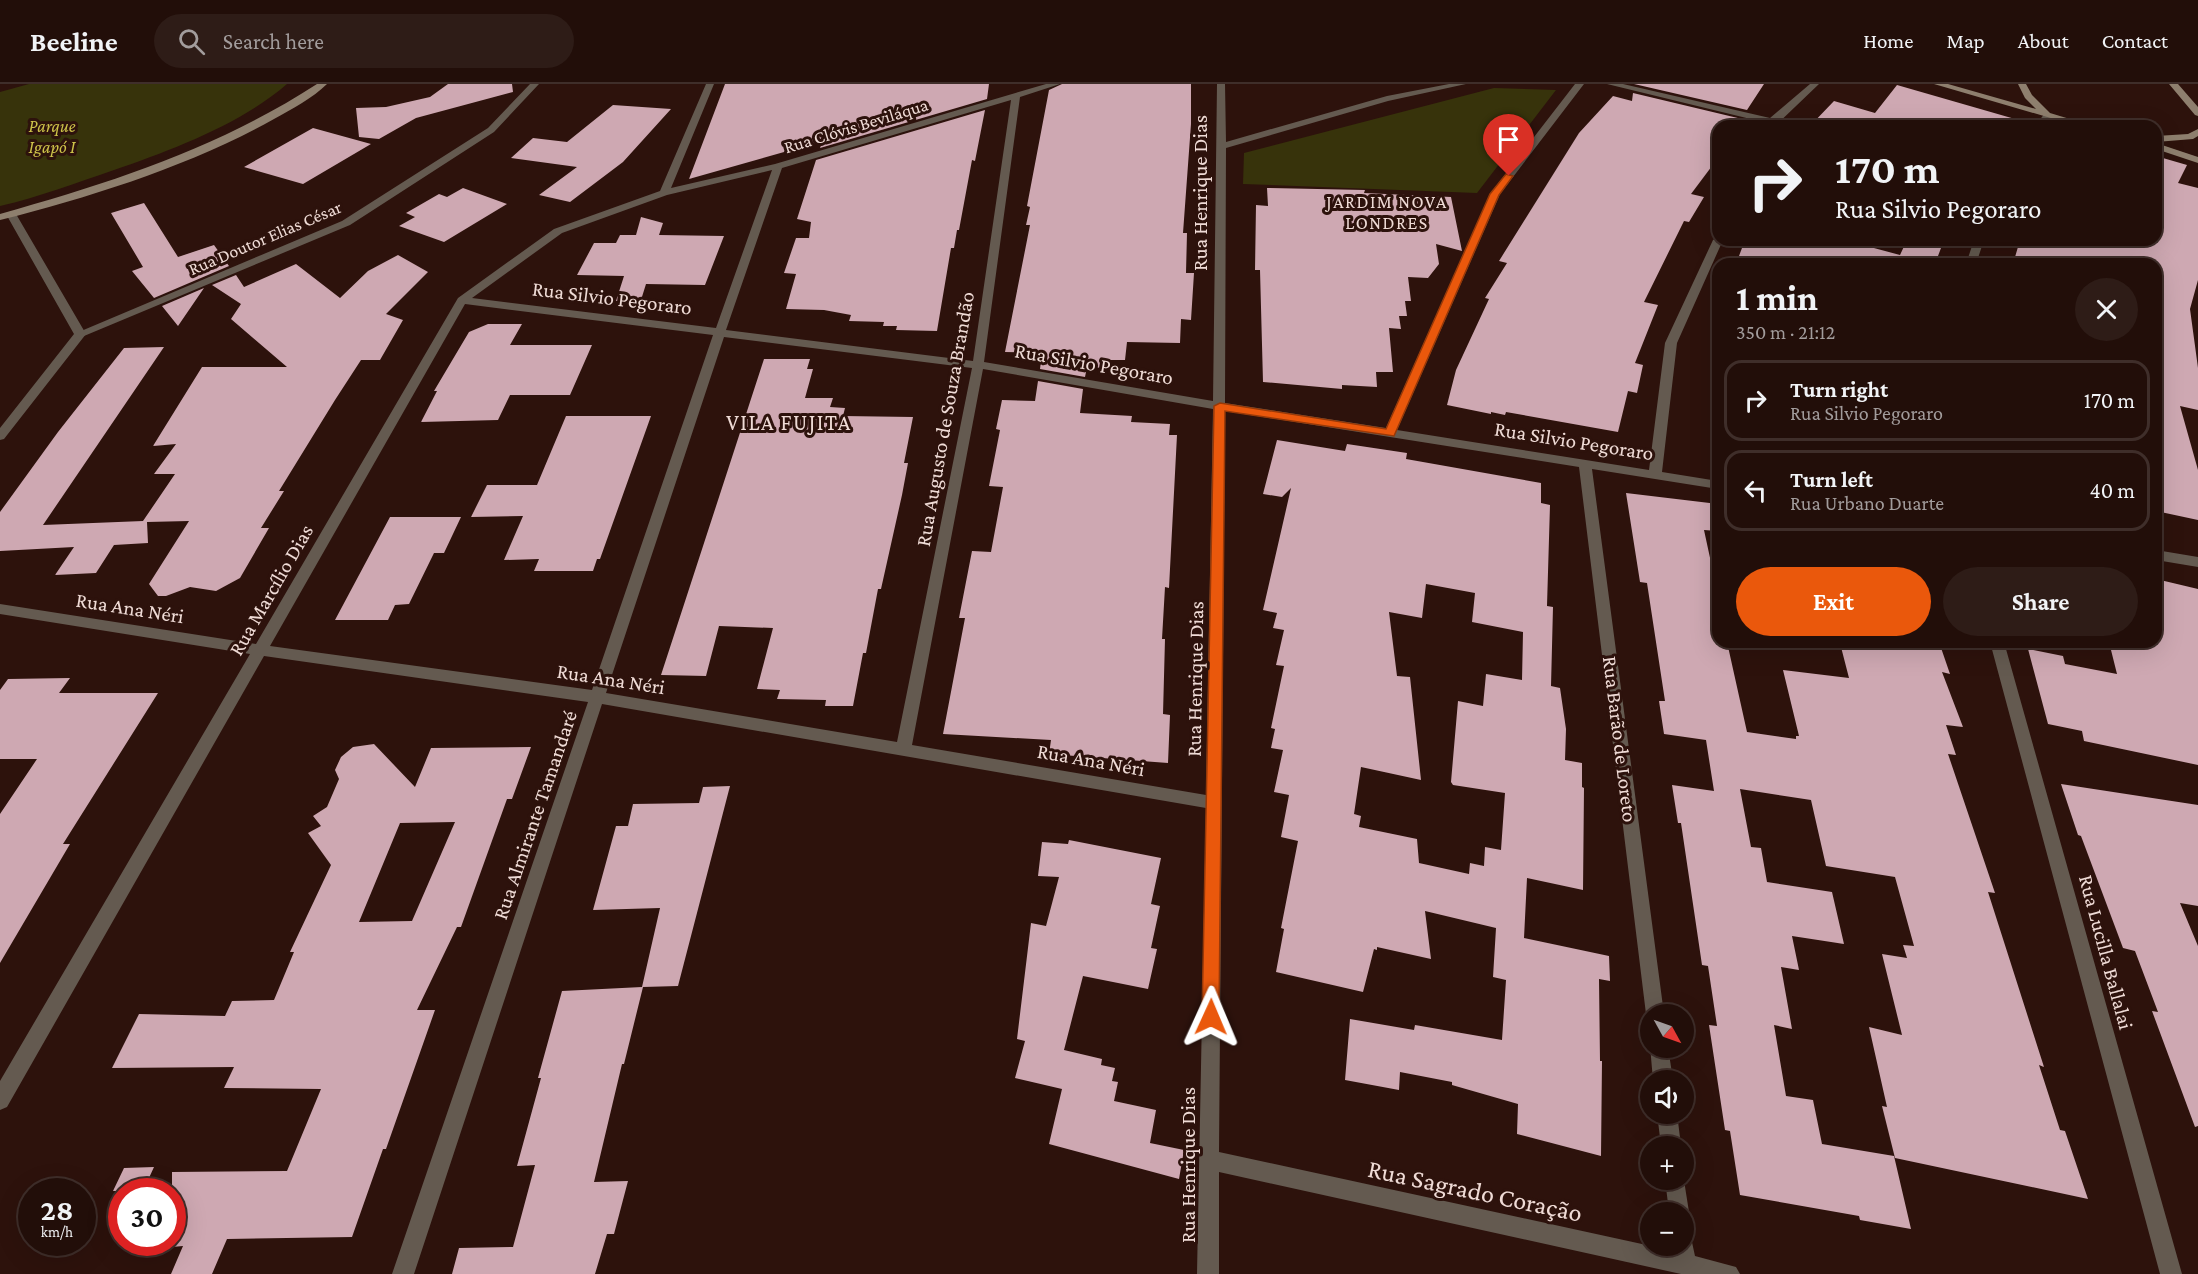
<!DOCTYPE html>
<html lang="en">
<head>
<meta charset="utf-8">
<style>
  :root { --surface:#220e09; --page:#2e1c17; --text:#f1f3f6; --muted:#a29c9c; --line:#3f2e2a; --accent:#ea580c }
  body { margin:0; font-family:"Crimson Pro",serif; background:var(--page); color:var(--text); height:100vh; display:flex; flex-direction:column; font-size:22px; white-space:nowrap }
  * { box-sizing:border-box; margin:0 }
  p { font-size:20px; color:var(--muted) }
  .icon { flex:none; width:33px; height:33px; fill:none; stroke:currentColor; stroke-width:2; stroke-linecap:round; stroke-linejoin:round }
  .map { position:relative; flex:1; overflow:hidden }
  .side { position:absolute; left:1712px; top:174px; width:450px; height:390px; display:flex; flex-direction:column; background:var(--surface); border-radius:18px; box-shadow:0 6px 24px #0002,0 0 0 2px var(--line) }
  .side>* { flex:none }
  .hud { position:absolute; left:1712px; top:36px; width:450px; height:126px; border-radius:18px; box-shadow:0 6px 24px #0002,0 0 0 2px var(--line); background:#220e09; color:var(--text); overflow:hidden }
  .needle { width:39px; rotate:130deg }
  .fabs { position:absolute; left:1640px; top:920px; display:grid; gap:12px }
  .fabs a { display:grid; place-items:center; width:54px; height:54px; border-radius:50%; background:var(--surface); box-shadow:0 6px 24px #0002,0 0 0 2px var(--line); font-size:30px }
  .speed { position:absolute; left:18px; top:1094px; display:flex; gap:12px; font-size:30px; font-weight:700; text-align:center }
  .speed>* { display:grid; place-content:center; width:78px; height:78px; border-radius:50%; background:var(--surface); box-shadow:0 6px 24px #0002,0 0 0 2px var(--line); line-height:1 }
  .speed small { font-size:15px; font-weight:400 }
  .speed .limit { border:9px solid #d22; background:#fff; color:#111 }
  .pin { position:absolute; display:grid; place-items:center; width:51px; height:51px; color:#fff; margin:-62px -26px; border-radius:50% 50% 50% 0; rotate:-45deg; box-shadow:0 0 6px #0007 }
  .pin .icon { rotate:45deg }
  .me { position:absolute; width:66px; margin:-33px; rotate:1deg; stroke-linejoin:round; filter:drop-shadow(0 0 4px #0008) }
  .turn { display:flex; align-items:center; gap:21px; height:126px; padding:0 24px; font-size:27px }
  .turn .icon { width:78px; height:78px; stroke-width:2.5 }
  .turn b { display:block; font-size:42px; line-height:51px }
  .round { display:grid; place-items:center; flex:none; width:63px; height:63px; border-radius:32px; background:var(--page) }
  .overview { display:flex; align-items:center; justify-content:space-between; height:102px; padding:0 24px }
  h1 { font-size:36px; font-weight:700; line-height:45px }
  .button { display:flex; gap:12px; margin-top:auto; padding:12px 24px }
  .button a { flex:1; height:69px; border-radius:36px; background:var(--accent); color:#fff; font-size:24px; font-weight:700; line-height:69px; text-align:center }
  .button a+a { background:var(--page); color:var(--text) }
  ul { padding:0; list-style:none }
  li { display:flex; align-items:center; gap:18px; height:81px; margin:0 12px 9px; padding:0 12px; border:3px solid var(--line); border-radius:18px }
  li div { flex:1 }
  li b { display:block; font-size:22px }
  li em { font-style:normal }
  header { display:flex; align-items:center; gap:36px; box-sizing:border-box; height:84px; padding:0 30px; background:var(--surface); border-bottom:2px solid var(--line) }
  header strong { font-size:28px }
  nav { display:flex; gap:33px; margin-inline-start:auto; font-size:21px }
  .search { width:420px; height:54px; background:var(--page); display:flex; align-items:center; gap:15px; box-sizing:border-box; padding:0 21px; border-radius:33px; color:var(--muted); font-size:22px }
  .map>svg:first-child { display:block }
</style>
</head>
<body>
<header>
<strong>Beeline</strong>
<div class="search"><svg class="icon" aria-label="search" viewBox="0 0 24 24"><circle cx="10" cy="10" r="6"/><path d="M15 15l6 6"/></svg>Search here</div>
<nav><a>Home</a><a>Map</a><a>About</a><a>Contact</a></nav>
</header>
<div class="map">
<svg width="2198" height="1190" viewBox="0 0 2198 1190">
  <rect width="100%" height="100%" fill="#2d120c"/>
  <!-- green -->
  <path fill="#37330b" d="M29 0H287C241 40 172 66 114 86 76 99 39 113 0 122V8Z
    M1494 4 1556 6 1477 109 1243 100 1244 69Z"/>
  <!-- building -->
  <path fill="#cea8b2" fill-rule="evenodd" d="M448 0H512L513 8 416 34 379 55 359 53 356 24 386 23 430 13Z
    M725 0H989L987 15 820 64 823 57 689 95Z
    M1062 0H1191V40L1183 149H1187L1186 189H1194L1191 236 1181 235 1180 259 1127 258 1125 276H1106L1105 284 1087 283 1085 293 1040 285 1042 269 1005 268 1030 141H1026L1030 123 1027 122 1049 6Z
    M1634 0H1764L1747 26Z
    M1897 1 2015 35 2014 42H1810L1834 17 1875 29Z
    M1633 9 1742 35 1738 42H1718V74L1691 110 1704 113 1689 138 1684 137 1644 218 1658 221 1635 279 1643 281 1637 309 1628 307 1618 348 1506 328 1505 331 1491 328V330L1447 321 1456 286 1489 215 1485 214 1507 179 1499 177 1579 49 1613 12 1632 17Z
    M613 21 671 25 623 78 570 118 539 111 577 83 511 74 533 54 567 58Z
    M985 26 975 77 972 76 959 146H957L954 164H951L937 247 896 246 897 242H883L884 238 849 237 851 231 824 226 786 225 796 190 784 189 796 154H809L811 138 797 135 816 76Z
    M313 44 371 60 303 100 244 83Z
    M2156 72 2187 81 2178 99 2198 104V196L2190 225 2198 284V326L2180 322 2198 386V436L2156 427V180H2013L2020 156H2156Z
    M463 104 507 120 444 158 399 142 415 133 406 129 439 110 447 113Z
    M1267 104 1365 106 1364 109 1451 113 1462 167 1436 160 1439 180 1428 194 1408 193 1411 217H1405L1407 232H1399L1401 245 1389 244 1393 288H1376L1377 303 1342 301V305L1263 298 1260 186H1255L1256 121 1268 122Z
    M144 119 178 173 214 161 229 182 154 214 132 187 143 183 111 129Z
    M641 133 663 139 659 151 724 152 705 201 646 200 641 216 616 217 624 192 577 191 594 159H616L620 151H636Z
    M1745 156H1844L1900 171 1907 156H1944L1935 180H1736Z
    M398 171 428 188 386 230 403 236 380 276H361L335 316 279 407H284L261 444H269L240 494 216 507 190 503 166 512H158L149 500 189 437 147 438 148 459 114 461 96 489 55 491 74 463 0 467V428L58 348 124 264 164 263 43 441 143 437 175 390H154L176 360 153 362 202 283H287L231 235 241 220 212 201 236 191 244 203 296 180 340 214 368 187Z
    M204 204 178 242 162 222Z
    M488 240H522L510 261H592L570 311H510L498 336 421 338 437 307H434L469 248Z
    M764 275H810L807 285H813L805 314H833L830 323 845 324 843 332 913 333 904 379H908L902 411 881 505H878L866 569H863L853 622H825L826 616 777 615 780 606 757 605 773 544 719 542 706 592 661 591Z
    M1038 297 1083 305 1080 329 1132 332 1131 338 1170 340 1169 351H1177L1169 504 1165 503 1162 555H1165L1163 630 1170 631 1168 679 1049 670 1051 656 943 650 965 534H959L972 467 991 468 1003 403 989 402 1000 346 996 345 1002 316 1035 317Z
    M566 332H651L600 475H597L593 487H534L539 475 504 476 523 432 471 433 487 401H537Z
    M1277 356 1345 367 1347 360 1407 369 1406 375 1541 399V419L1550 421 1547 522 1553 523 1551 602 1560 604 1566 645 1565 676 1582 679V703L1584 704 1583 806 1527 794 1524 854 1609 872 1610 897 1599 895 1600 977H1602L1601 1072 1517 1050 1518 1020 1452 1001V998L1400 988 1399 1006 1345 996 1350 935 1414 946 1415 941 1502 956 1506 896 1493 893 1496 844 1425 827 1431 875 1377 863V866L1374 865 1363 908 1276 888 1284 845 1281 844 1298 757 1281 753 1289 711 1274 708 1283 666 1271 664 1275 645 1271 644 1284 582 1276 581 1284 546 1273 544 1277 529 1263 526 1291 404 1282 413 1263 410ZM1426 500 1475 509 1472 538 1523 548 1522 596 1486 590 1483 622 1458 617 1451 698 1453 701 1505 709 1501 766 1485 763 1484 782 1470 779 1469 790 1419 779 1417 755 1359 743 1361 732 1354 730 1361 683 1421 696 1410 593 1397 592 1389 528 1422 534Z
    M1626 409 1718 420V447L1704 446 1715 497H1712L1718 531V558H1727L1747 648 1796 655V652H1799L1783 586 1849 594 1841 563 1861 566 1858 558H1939L1950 590 1942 588 1963 643 1946 641 1956 671 1948 670 1995 809 1988 808 2044 983 2039 981 2060 1046 2065 1047 2088 1115 1895 1074 1882 1022 1887 1023 1869 943 1902 951 1882 870 1907 874 1903 861 1914 862 1895 793 1826 782 1811 716 1740 705 1751 763 1761 764 1767 798 1832 808 1844 860 1792 852 1799 886 1781 883 1792 945 1774 941 1786 1012 1813 1016 1822 1060 1894 1072 1911 1145 1860 1136 1859 1132 1740 1111 1730 1047 1725 1046 1709 941 1717 942 1708 882 1702 881 1681 739H1678L1672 701 1714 707 1706 656 1664 650 1659 617H1665L1647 499 1640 498Z
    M390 433H461L444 469H434L409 520 395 521 388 536H335Z
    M2156 495 2198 505V681L2084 657 2082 647 2048 640 2028 565 2063 572 2065 580 2117 590 2109 558H2156Z
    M70 594 59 609H158L63 760H70L0 879V730L37 675H0V606L8 595Z
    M374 660 415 703 431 664 531 663 512 715H507L461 843H457L417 926H435L386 1065H383L352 1153 227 1155 212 1190H171L183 1162 172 1163V1088L287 1087 321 1005 224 1004 234 983 112 984 139 930 225 932 232 917 274 916 294 868H290L331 781 308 749 321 742 313 732 327 723 339 695 335 686 341 673 353 663ZM455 738 412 837 359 838 400 739Z
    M2061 700 2198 721V822L2180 819 2198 862V1042L2195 1043 2152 927 2158 928 2135 867 2123 864 2081 752 2078 751Z
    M730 702 678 902 643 903 624 980H622L594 1098 628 1097 614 1150H607L595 1190H452L459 1164 513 1163 535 1081 517 1082 541 994H538L562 907 642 903 660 824 593 826 616 742H628L633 720 699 719 703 703Z
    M1069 756 1161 774 1151 820 1160 822 1151 864 1157 865 1148 905 1083 892 1064 966 1102 975 1101 981 1115 984 1112 997 1118 998 1114 1017 1156 1026 1150 1059 1184 1066 1179 1095 1049 1060 1062 1005 1015 994 1025 957 1017 955 1031 839 1046 842 1059 793 1038 792 1042 758 1068 760Z
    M154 1083 143 1107H113L124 1084Z"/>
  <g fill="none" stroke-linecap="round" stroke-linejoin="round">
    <!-- minor -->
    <path fill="#645a50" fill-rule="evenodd" d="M530 0H539L494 48 350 141 84 252H76L74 250 342 137 488 44Z
      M706 0H714L671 104 775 80 1046 0H1060L1020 13 984 278 1213 317 1217 0H1225L1226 58 1387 12 1449 0H1466L1388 17 1226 64 1225 319 1386 344 1490 110 1575 0H1584L1500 110 1397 346 1649 386 1665 259 1713 156 1718 153V156H1723L1677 259 1662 388 1718 397V405L1592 385 1664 930H1650V937L1646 930 1579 383 1225 327 1219 1068 1674 1167 1673 1161H1683V1146L1690 1149 1695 1172 1736 1183 1740 1190H1681L1219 1088V1190H1197L1206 724 602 620 414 1190H392L588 618 264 572 7 1023 0 1026V997L250 570 0 530V520L256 560 458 214 554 145 660 107ZM1011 16 973 277 726 246 782 84ZM772 86 716 244 472 214 562 149 667 111ZM465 220 713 251 592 606 270 562ZM724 253 972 284 897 658 606 609ZM983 285 1213 325 1206 711 912 661Z
      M1607 0H1623L1770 34 1810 0H1819L1775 42H1765L1767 39Z
      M2045 29 2053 31 2045 42H2035Z
      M1974 156H1984L1976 180H1966Z
      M2156 466 2198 473V483L2156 476Z
      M1990 558H2004L2182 1190H2160Z
      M1650 962 1668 963 1673 996H1653Z
      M1657 1029H1677L1681 1062H1661Z
      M1683 1090 1689 1128 1686 1135 1683 1137V1128H1669L1665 1095H1683Z"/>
    <!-- tertiary -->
    <path fill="#645a50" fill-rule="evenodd" d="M11 127 16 130 86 250 4 355 0 356V344L74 250 6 130Z"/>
    <!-- secondary -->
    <path fill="#8e7f6e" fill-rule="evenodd" d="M317 0H327C313 14 292 25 274 35 189 82 94 112 0 136V130C113 98 218 64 317 0Z
      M1934 0H1948L2036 25 2025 14 2018 0H2026L2032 11 2050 29 2093 42H2078Z
      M2169 0H2178L2198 23V32L2195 31Z
      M2198 45V52L2193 55 2156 58V52L2188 50Z
      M2156 59 2198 73V79L2156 65Z"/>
  </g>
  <!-- route -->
  <path fill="#ea580c" stroke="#983908" stroke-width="1.5" d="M1506 90 1513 92 1499 111 1394 352 1225 327 1219 933 1217 939 1211 941 1205 939 1202 933 1214 322 1220 319 1386 345 1490 110Z"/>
  <g text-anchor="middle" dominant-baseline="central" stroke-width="6" stroke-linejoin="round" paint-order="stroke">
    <!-- far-park labels -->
    <g font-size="18" font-style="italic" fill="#cdc249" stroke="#2d120c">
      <text x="52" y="42">Parque<tspan x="52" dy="21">Igapó I</tspan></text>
    </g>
    <!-- far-street labels -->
    <g font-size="18" fill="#efdbd6" stroke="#2d120c">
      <text transform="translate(856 42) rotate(-17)">Rua Clóvis Beviláqua</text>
      <text transform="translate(265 154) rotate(-23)">Rua Doutor Elias César</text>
    </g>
    <!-- far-neighbourhood labels -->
    <g font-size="18" letter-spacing="1.5" fill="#efdbd6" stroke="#2d120c">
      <text x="1387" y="118">JARDIM NOVA<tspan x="1387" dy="21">LONDRES</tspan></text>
    </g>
    <!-- street labels -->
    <g font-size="21" fill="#efdbd6" stroke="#2d120c">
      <text transform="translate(1200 109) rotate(-90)">Rua Henrique Dias</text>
      <text transform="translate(612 214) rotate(7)">Rua Silvio Pegoraro</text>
      <text transform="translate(1094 280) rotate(10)">Rua Silvio Pegoraro</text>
      <text transform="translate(945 335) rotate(-80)">Rua Augusto de Souza Brandão</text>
      <text transform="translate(1574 357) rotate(9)">Rua Silvio Pegoraro</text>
      <text transform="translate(271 506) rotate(-60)">Rua Marcílio Dias</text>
      <text transform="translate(130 524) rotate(9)">Rua Ana Néri</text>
      <text transform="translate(611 595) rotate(9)">Rua Ana Néri</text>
      <text transform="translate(1195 595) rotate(-89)">Rua Henrique Dias</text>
      <text transform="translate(1620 655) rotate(83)">Rua Barão de Loreto</text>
      <text transform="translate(1091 676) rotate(10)">Rua Ana Néri</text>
      <text transform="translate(535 731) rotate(-71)">Rua Almirante Tamandaré</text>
      <text transform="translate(2106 868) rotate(75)">Rua Lucilla Ballalai</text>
      <text transform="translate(1188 1081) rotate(-90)">Rua Henrique Dias</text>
    </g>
    <!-- neighbourhood labels -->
    <g font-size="22" letter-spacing="1.5" fill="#efdbd6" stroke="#2d120c">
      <text x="789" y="338">VILA FUJITA</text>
    </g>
    <!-- near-street labels -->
    <g font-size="26" fill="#efdbd6" stroke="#2d120c">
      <text transform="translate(1475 1107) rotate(12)">Rua Sagrado Coração</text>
    </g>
  </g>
</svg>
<div class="fabs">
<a><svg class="needle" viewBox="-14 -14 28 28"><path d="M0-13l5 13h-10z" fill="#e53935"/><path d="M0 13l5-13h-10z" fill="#a29c9c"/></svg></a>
<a><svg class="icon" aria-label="sound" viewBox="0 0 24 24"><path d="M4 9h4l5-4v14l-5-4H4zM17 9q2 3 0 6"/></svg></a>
<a>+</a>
<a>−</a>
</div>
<div class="speed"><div>28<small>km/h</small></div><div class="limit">30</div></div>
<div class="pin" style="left:1509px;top:92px;background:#d93025"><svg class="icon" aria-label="arrive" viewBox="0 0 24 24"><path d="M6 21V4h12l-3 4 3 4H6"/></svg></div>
<svg class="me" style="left:1211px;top:933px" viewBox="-20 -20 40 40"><path d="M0-17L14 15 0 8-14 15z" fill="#ea580c" stroke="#fff" stroke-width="4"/></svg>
<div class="hud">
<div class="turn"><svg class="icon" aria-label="right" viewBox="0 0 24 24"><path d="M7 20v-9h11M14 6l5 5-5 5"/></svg><div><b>170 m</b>Rua Silvio Pegoraro</div></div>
</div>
<section class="side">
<div class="overview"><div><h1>1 min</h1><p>350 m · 21:12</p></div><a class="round"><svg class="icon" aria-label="close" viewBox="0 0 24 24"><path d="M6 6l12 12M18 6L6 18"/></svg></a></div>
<ul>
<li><svg class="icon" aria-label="right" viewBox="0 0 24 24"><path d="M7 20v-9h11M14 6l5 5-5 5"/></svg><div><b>Turn right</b><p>Rua Silvio Pegoraro</p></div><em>170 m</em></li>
<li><svg class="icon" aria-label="left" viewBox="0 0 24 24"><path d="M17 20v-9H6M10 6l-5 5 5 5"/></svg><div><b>Turn left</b><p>Rua Urbano Duarte</p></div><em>40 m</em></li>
</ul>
<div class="button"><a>Exit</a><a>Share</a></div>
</section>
</div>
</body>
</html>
